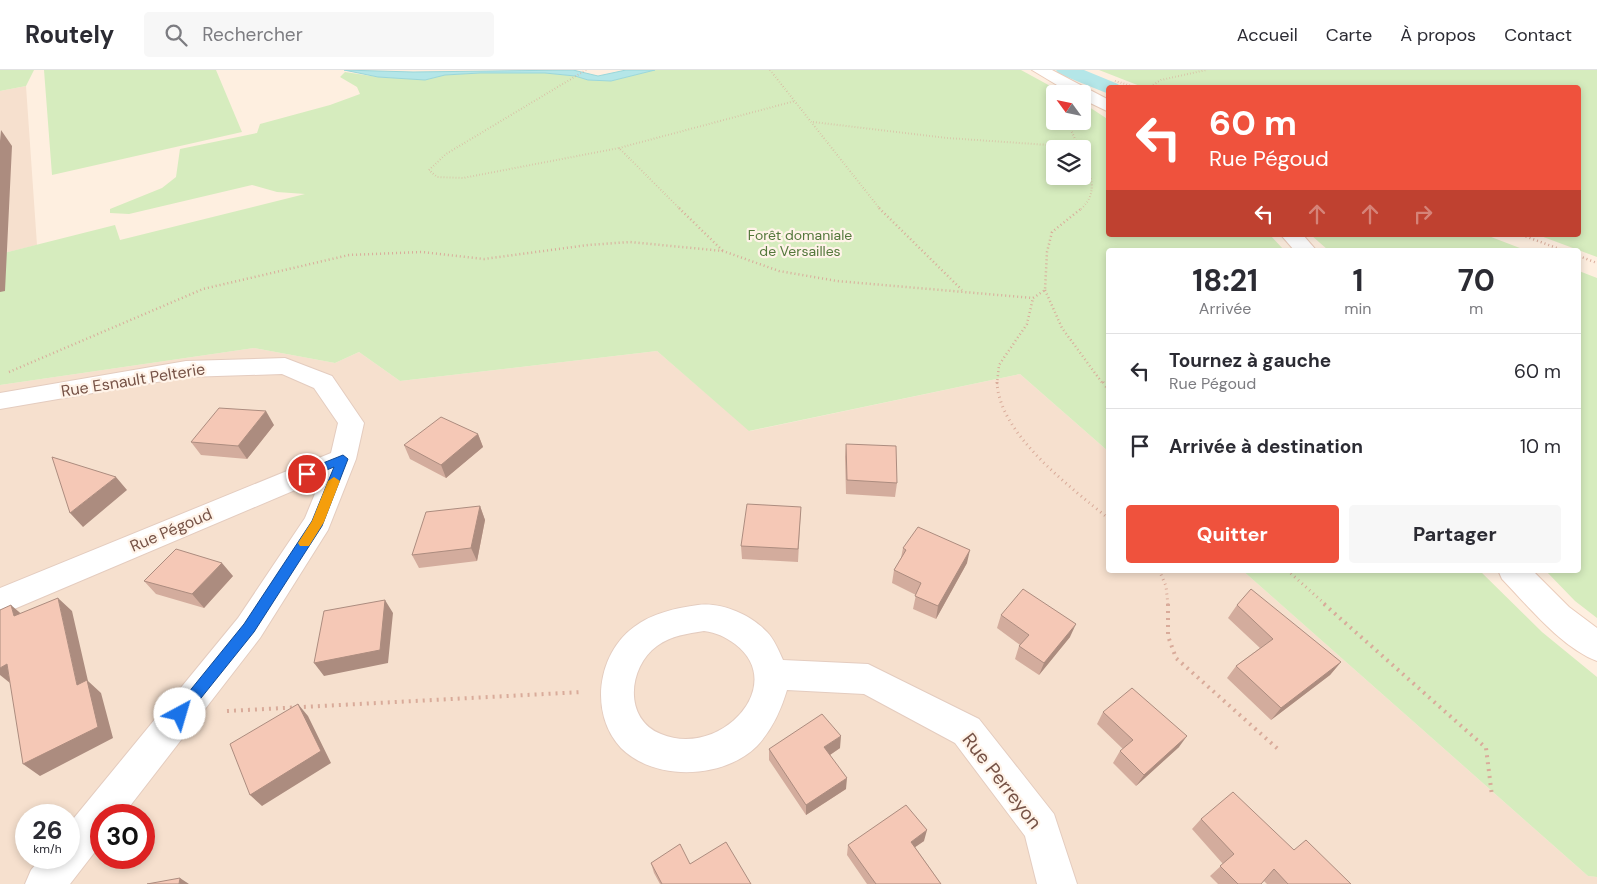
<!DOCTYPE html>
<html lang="fr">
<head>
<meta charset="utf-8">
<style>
  :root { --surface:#fff; --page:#f7f7f7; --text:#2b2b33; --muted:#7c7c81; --line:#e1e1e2; --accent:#ef523d }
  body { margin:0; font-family:"DM Sans",sans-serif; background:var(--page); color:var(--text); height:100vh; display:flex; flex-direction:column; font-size:19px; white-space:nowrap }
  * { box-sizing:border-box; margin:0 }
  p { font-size:16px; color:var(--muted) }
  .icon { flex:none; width:28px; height:28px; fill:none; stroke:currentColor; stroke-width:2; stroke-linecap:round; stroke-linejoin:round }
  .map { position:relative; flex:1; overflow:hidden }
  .panel { position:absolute; left:1106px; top:178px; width:475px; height:325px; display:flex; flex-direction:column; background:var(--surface); border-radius:5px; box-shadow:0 2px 8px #0003 }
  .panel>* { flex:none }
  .hud { position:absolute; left:1106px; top:15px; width:475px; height:152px; border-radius:5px; box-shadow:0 2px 8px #0003; background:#ef523d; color:#fff; overflow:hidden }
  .needle { width:32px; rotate:303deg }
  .buttons { position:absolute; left:1046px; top:15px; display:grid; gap:10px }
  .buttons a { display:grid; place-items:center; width:45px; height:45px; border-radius:5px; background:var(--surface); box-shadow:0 2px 8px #0003; font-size:25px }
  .speed { position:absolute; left:15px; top:734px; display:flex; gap:10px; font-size:25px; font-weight:700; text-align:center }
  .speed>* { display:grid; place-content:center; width:65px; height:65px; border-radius:50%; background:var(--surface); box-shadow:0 2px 8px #0003; line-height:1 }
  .speed small { font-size:12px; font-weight:400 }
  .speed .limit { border:8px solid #d22; background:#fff; color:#111 }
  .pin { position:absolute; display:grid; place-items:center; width:42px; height:42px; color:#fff; margin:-21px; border:2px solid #fff; border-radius:50%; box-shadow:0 1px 5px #0007 }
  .me { position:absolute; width:55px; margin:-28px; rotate:39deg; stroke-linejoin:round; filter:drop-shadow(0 0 4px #0008) }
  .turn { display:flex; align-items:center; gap:18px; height:105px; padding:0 20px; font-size:22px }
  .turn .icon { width:65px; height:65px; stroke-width:2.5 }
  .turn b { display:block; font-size:35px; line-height:42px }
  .lanes { display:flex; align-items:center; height:48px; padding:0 20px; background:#0003; justify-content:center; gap:25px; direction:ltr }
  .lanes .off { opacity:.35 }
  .eta { display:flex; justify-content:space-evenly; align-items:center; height:85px; text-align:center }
  .eta b { font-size:30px; font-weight:700; line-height:35px }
  .cta { display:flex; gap:10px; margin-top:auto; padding:10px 20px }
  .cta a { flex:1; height:58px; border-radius:5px; background:var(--accent); color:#fff; font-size:20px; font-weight:700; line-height:58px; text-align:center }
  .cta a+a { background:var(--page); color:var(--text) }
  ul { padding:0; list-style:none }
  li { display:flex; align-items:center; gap:15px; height:75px; padding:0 20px; border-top:1px solid var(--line) }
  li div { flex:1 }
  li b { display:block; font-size:19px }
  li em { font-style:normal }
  header { display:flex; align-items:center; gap:30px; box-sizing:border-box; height:70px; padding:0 25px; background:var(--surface); border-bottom:1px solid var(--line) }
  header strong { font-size:24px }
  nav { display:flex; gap:28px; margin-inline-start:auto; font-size:18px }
  .search { width:350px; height:45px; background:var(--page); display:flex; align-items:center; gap:12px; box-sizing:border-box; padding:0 18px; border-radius:5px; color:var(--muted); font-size:19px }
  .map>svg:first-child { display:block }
</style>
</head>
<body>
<header>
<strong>Routely</strong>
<div class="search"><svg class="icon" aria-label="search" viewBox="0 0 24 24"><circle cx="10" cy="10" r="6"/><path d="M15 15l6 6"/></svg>Rechercher</div>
<nav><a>Accueil</a><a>Carte</a><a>À propos</a><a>Contact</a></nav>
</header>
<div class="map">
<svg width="1597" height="814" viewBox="0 0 1597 814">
  <rect width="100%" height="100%" fill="#feefe0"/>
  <!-- residential -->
  <path fill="#f6e0ce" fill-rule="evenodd" d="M26 16 37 175 0 184V21Z
    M254 278 335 293 359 282 400 311 657 281 750 361 1020 304 1109 382V500H1242L1588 806 1597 807V814H0V315ZM26 745H69V788H26ZM101 745H144V788H101Z"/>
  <!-- green -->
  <path fill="#d6ecbe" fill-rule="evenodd" d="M0 0H34L26 16 0 21Z
    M44 0H216L242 62 52 105Z
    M655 0H1021L1065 24H1055V51H1082L1083 33 1109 50V165H1270L1284 180H1109V382L1020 304 749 361 657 281 400 311 359 282 335 293 254 278 0 315V184L115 155 120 170 305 124 277 122 252 115 129 144 110 143V139L162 118 176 107 180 79 257 63 260 54 330 35 360 24 357 17 340 7 345 2 378 7 425 10 445 5 480 3H545L575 6 588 10 611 11ZM1055 79H1082V106H1055Z
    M1099 0H1597V187L1538 165H1579V18H1145Z
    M1311 165H1486L1525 180H1328Z
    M1579 201 1597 208V548L1575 531 1545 500H1579Z
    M1242 500H1479L1542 562 1597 607V807L1588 806Z"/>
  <!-- water -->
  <path fill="#b4e6e8" stroke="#9ad7da" d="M344 0 413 2 573 0 598 6 626 0H655L611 11 588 10 575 6 545 3H480L445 5 425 10 378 7Z"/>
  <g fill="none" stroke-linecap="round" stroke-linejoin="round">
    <!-- canal -->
    <path fill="#b4e6e8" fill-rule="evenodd" d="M1056 0H1084L1118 14 1121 18H1109V24L1059 4Z"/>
    <!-- street casing -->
    <g stroke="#e4ccbf" stroke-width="2">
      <path id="street" d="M285 288 332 306 364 353 356 389 328 460 260 568 123 745H101V774L70 814H25L31 800 41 788H69V754L238 548 305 448 321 409 0 545V518L331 383 338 353 314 318 282 304 186 307 0 339V323L186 291Z
        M698 535C722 532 751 545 767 562 774 569 779 581 783 590L868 594 979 649 1054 744 1077 814H1037L1025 766 955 673 864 624 787 620C781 640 772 660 757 676 724 709 655 712 621 678 589 644 597 584 634 557 652 543 676 538 698 535ZM704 561C717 563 724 566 735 574 789 615 720 689 661 664 623 649 628 597 657 576 672 565 687 564 704 561Z"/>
    </g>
    <!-- secondary casing -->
    <g stroke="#eaccbb" stroke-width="2">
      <path id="secondary" d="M1032 0H1052L1109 30V42L1082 29V24H1072Z
        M1281 165H1303L1316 180H1294Z
        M1498 500H1532L1569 537 1597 558V591C1562 578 1528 536 1502 509Z"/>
    </g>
    <!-- path-far3 -->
    <path stroke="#d9ab9a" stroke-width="2" stroke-dasharray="0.5 2.5" stroke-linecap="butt" d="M586 0 446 84 429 100 437 107 463 108 619 78 680 139
      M770 0 880 139
      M1115 11 1139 18
      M1148 18 1161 10 1206 0
      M1067 51 1079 78
      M813 52 947 68 1078 77
      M619 78 795 31
      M1081 139C1099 122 1091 106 1082 86"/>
    <!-- path-far2 -->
    <path stroke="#d9ab9a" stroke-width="2.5" stroke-dasharray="1 3" stroke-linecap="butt" d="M679 138 723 181
      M879 138 962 220
      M1522 165 1562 180
      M1579 186 1597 193
      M1045 220 1062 258 1103 314
      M9 302 203 219 349 185 422 182 484 189 588 175 630 172 723 181 779 201 837 211 1033 228 1045 220 1047 182 1052 162 1082 138
      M997 314 999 295 1027 254 1033 228"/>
    <!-- path-far1 -->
    <path stroke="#d9ab9a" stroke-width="3" stroke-dasharray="1 4" stroke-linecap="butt" d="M997 312C999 365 1072 418 1109 449
      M1103 312 1109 321
      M1159 500 1166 516 1168 535
      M1287 500 1326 535"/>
    <!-- path -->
    <path stroke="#d9ab9a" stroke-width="4" stroke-dasharray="2 5" stroke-linecap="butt" d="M1168 534V566L1176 588 1279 680
      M1324 534 1486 678 1492 726
      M227 641 583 622"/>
    <!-- street -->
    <use href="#street" fill="#fff" fill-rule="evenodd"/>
    <!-- secondary -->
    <use href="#secondary" fill="#fff" fill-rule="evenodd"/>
  </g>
  <!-- wall -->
  <path fill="#d3ac9d" d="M274 355 247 389 201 385 191 372Z
    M478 364 483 377 446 408 410 389 404 375Z
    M846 374 897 413 895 427 846 424 845 387Z
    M480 436 485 450 477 491 419 498 412 485Z
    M801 437 798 492 742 489 741 476Z
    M903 478 967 493 936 549 913 539 916 525 892 513 894 500 901 488Z
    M233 506 204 538 156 524 144 511Z
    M1237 535 1341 592 1330 605 1271 650 1227 608 1236 596 1260 578 1228 548Z
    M1001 545 1070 567 1039 605 1015 589 1019 576 1020 575 997 558Z
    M1103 642 1179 677 1136 716 1113 693 1120 681 1123 679 1097 654Z
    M840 678 830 685 846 719 806 745 769 690V679Z
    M1201 749 1294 780 1351 814H1267L1264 811 1261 814H1218L1210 806 1223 794 1192 759Z
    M924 771 915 777 941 814H867L847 785 848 775Z
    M651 793 690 794 751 814H660L654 803Z"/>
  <!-- shaded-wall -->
  <path fill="#ac8c7f" d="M1 60 12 76 5 221 0 222V71Z
    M266 341 274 355 247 389 238 376Z
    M478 364 483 377 446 408 441 395Z
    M116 407 127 420 83 457 70 443Z
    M480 436 485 450 477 491 471 478Z
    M970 480 967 493 936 549 938 536Z
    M222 493 233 506 204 538 192 524Z
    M58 528 72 541 88 611 101 623 113 668 40 706 23 694 77 615Z
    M385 530 393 543 388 593 324 606 314 593Z
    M11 535 26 548 14 546Z
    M1076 554 1070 567 1039 605 1044 593Z
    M1341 592 1330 605 1271 650 1281 638Z
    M7 594 10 613 0 605V598Z
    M298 634 308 646 331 693 262 736 250 725Z
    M841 666 840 678 824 689V677Z
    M1187 666 1179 677 1136 716 1144 705Z
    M847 708 846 719 806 745V735Z
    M927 760 924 771 908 782 911 772Z
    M180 808 189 814H179Z"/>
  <!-- building -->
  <path fill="#f5c8b6" stroke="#ac8c7f" d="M219 338 266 341 238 376 191 372Z
    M441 347 478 364 441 395 404 375Z
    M846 374 896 376 897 413 847 410Z
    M52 387 116 407 70 443Z
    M747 434 801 437 798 479 741 476Z
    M480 436 471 478 412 485 426 442Z
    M918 457 970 480 938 536 915 526 921 513 894 500 906 480 903 478Z
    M176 479 222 493 192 524 144 511Z
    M1023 519 1076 554 1044 593 1019 576 1029 565 1001 545Z
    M1251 519 1341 592 1281 638 1236 596 1273 569 1237 535Z
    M58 528 77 615 87 610 98 657 23 694 7 594 0 598V540L11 535 14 546Z
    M385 530 380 580 314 593 324 541Z
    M1132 618 1187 666 1144 705 1120 681 1133 670 1103 642Z
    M298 634 321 681 250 725 230 674Z
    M822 644 841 666 824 677 847 708 806 735 769 679Z
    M1233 722 1294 780 1306 770 1351 814H1288L1274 799 1261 814H1238L1220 796 1234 784 1201 749Z
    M906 735 927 760 911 772 941 814H876L848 775Z
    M726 772 751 814H662L651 793 680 774 690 794Z
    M180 808 179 814H147Z"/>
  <!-- route -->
  <path fill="#1a73e8" stroke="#114b97" d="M343 385 348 389 322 456 254 562 185 648 180 650 175 648 173 644 175 639 244 554 312 451 334 397 307 408 303 407V401Z"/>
  <!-- slow -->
  <path fill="#f59e0b" d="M334 407 340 411 324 452 309 476H300L298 473 312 451 328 411Z"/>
  <g text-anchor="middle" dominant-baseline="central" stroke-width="4.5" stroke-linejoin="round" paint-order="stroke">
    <!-- far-park labels -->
    <g font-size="14" fill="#53773b" stroke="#fff3e8">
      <text x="800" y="165">Forêt domaniale<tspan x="800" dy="16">de Versailles</tspan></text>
    </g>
    <!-- street labels -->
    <g font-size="16" fill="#765246" stroke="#fff3e8">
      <text transform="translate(133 310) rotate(-9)">Rue Esnault Pelterie</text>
      <text transform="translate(171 460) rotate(-23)">Rue Pégoud</text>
    </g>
    <!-- near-street labels -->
    <g font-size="19" fill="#765246" stroke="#fff3e8">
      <text transform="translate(1002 711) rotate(52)">Rue Perreyon</text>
    </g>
  </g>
</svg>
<div class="buttons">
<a><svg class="needle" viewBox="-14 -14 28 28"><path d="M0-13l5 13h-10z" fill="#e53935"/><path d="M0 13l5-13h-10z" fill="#7c7c81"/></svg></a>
<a><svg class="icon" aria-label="layers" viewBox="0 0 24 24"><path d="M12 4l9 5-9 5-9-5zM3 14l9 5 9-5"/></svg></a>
</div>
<div class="speed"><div>26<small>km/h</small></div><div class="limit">30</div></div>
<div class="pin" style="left:307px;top:404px;background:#d93025"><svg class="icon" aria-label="arrive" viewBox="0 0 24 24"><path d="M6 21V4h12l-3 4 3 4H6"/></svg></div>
<svg class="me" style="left:180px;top:644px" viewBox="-20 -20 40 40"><circle r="19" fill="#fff"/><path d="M0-13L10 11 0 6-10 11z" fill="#1a73e8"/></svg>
<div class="hud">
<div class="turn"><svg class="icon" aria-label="left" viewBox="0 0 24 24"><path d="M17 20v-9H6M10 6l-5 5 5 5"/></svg><div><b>60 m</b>Rue Pégoud</div></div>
<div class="lanes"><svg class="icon" aria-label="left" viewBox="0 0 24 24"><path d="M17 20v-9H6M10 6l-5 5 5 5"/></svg><svg class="icon off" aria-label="ahead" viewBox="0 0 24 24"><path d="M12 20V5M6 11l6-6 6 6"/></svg><svg class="icon off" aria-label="ahead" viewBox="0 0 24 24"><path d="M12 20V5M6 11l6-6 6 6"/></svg><svg class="icon off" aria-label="right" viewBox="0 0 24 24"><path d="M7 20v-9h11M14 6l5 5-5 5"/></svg></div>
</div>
<section class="panel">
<div class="eta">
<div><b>18:21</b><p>Arrivée</p></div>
<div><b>1</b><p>min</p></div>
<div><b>70</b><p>m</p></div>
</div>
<ul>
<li><svg class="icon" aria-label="left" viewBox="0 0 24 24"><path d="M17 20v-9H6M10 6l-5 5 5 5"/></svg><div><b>Tournez à gauche</b><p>Rue Pégoud</p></div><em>60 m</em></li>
<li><svg class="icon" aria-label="arrive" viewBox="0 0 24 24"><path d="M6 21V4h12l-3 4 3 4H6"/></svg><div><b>Arrivée à destination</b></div><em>10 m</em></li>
</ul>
<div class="cta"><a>Quitter</a><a>Partager</a></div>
</section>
</div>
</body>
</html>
